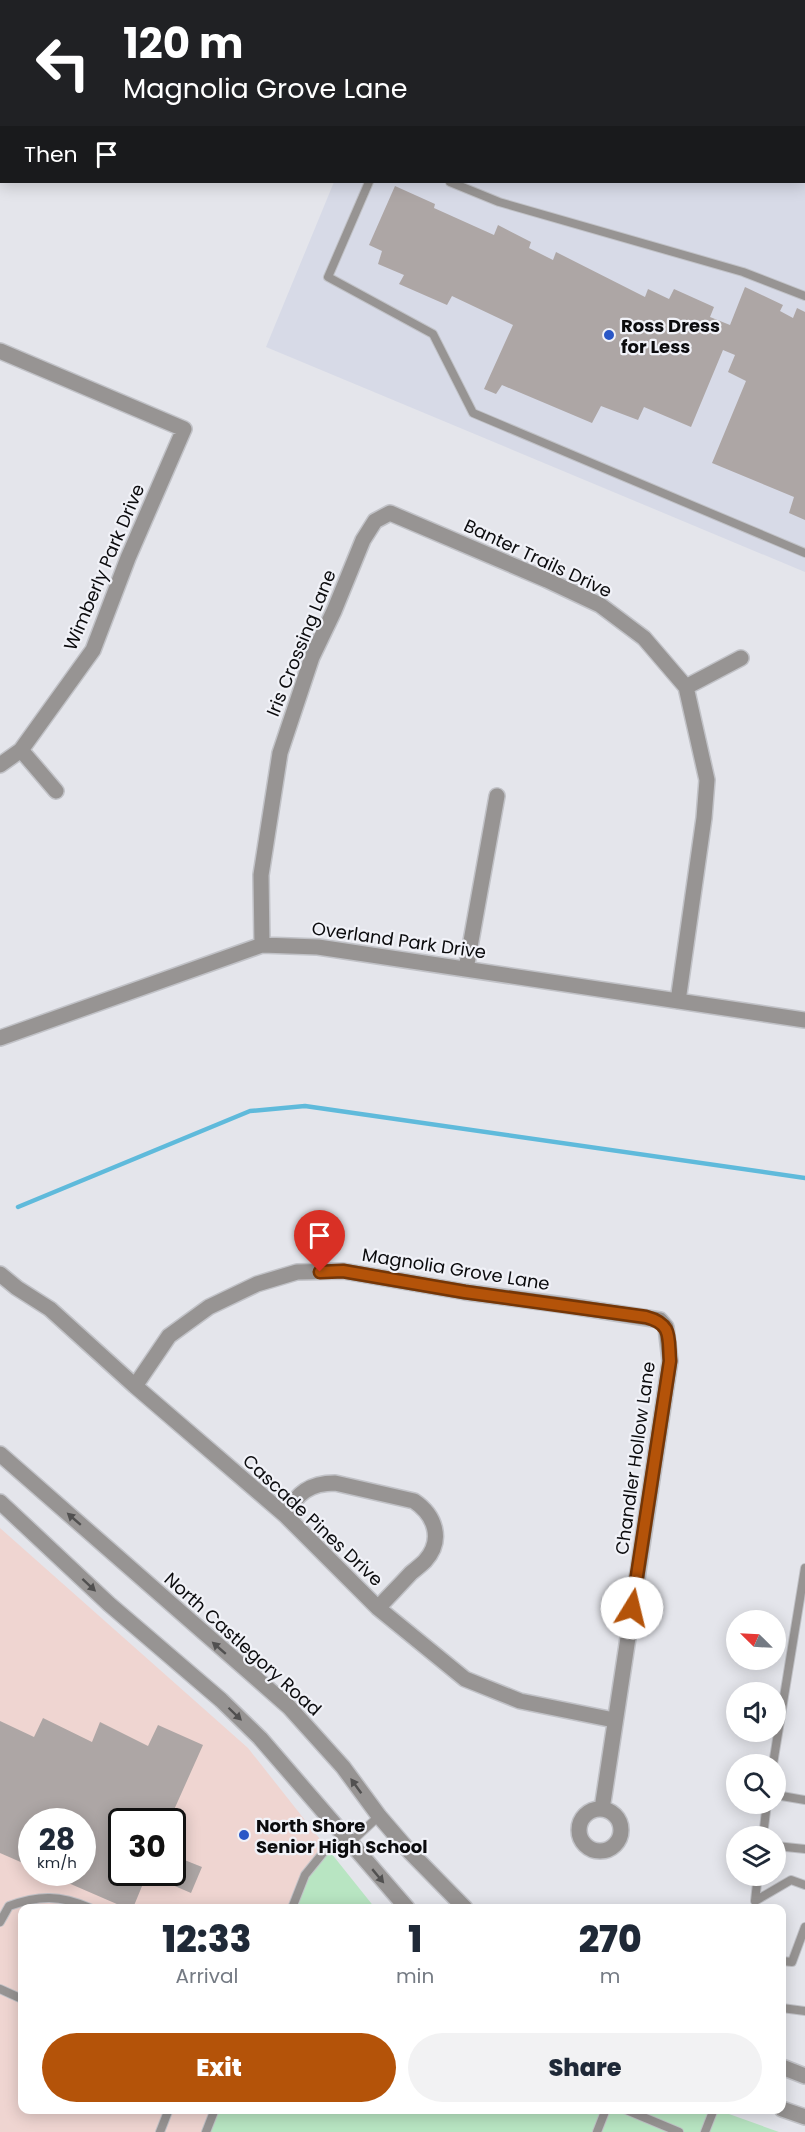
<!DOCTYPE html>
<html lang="en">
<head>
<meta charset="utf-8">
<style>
  :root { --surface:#fff; --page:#f2f2f3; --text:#1f2937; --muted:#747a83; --accent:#b45309 }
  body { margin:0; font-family:Poppins,sans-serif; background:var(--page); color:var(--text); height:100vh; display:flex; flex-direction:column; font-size:22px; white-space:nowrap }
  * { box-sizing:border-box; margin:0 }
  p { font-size:20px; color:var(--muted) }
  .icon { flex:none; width:33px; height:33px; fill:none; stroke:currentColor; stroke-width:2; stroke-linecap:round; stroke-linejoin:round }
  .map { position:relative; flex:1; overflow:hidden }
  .details { position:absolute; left:18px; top:1904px; width:768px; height:210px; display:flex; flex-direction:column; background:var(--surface); border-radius:12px; box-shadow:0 3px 15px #0003 }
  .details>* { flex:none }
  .guide { position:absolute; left:0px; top:0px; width:806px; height:183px; box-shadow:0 3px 15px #0003; background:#202124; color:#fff; overflow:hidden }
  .needle { width:39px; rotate:294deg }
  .tools { position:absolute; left:726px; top:1610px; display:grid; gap:12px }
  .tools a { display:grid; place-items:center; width:60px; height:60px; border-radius:50%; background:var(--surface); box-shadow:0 3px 15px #0003; font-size:30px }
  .speed { position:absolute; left:18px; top:1808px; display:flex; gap:12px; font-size:30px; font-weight:700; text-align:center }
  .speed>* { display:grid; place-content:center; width:78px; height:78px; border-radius:50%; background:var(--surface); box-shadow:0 3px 15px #0003; line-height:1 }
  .speed small { font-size:15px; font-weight:400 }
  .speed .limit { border:3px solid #111; border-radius:9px; background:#fff; color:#111 }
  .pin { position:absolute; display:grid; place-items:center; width:51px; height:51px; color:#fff; margin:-62px -26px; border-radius:50% 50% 50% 0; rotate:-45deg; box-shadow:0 0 6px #0007 }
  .pin .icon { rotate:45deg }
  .me { position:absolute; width:66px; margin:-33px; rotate:9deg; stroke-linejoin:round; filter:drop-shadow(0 0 4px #0008) }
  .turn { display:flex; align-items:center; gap:21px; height:126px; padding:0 24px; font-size:27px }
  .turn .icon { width:78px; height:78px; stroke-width:2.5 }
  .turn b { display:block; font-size:42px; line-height:51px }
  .then { display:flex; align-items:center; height:57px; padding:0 24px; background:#0003; gap:12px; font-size:22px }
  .eta { display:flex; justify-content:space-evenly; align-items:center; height:102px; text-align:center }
  .eta b { font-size:36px; font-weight:800; line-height:42px }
  .cta { display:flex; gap:12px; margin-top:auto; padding:12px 24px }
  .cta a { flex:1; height:69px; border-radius:36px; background:var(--accent); color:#fff; font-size:24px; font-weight:800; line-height:69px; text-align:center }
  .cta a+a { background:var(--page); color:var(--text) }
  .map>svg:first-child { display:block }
</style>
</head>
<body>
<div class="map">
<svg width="805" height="2132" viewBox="0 0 805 2132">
  <rect width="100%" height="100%" fill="#e4e5eb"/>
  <!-- built -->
  <path fill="#d7dae7" d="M0 0H805V572L266 347 334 182H804V2H2L0 122Z"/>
  <!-- education -->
  <path fill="#efd5d1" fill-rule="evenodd" d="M0 1528 248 1748 327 1848 292 1908H22V2109H215L206 2132H0ZM32 1821H82V1872H32ZM122 1821H172V1872H122Z"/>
  <!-- green -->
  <path fill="#b8e5c2" d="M327 1848 375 1908H292L305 1875Z
    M215 2109H715L779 2132H206Z"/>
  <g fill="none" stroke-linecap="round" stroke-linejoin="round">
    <!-- stream -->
    <path stroke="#5fbadb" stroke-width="4.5" d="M18 1207 250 1111 305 1106 805 1178"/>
  </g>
  <!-- building -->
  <path fill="#ada6a5" d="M395 186 435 204 434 208 494 235 498 225 531 242 529 248 553 260 556 252 645 297 648 289 669 299 674 289 714 307 710 317 730 325 745 287 783 305 780 311 793 318 797 308 805 312V520L789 513 794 497 712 463 746 381 728 372 735 355 723 350 691 427 644 407 638 420 601 406 592 423 502 385 496 394 484 389 513 325 452 296 447 305 399 284 404 275 378 264 382 251 369 245Z
    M43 1718 92 1742 100 1722 148 1746 158 1725 203 1745 169 1821H122V1872H172V1855L202 1867 191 1893 147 1874 133 1908H126L43 1872H82V1821H32V1867L0 1853V1721L34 1737Z"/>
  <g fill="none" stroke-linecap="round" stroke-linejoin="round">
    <!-- service casing -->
    <g stroke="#c1c2c7" stroke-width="10">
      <path id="service" d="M0 92 2 91
        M369 182 328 277 433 334 473 413 805 553
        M450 182 499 202 743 272 805 296
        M773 1764 805 1568
        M776 1795 805 1800
        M763 1836 767 1803
        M776 1846 805 1849
        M758 1875 755 1901 791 1880 805 1885
        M292 1908 305 1875 327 1848 351 1842 379 1816
        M0 1922 9 1906C39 1895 60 1895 90 1908
        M782 1961 792 1962 805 1927
        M0 1989 22 1999
        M782 2008 805 2011
        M624 2109 679 2132
        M160 2132 169 2109
        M206 2132 215 2109
        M597 2132 606 2109
        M705 2132 714 2109"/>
    </g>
    <!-- minor casing -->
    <g stroke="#c1c2c7" stroke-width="18">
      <path id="minor" d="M0 351 184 429 128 558 93 650 21 750 0 765
        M686 687 741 658
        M21 750 56 791
        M262 945 261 875 280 753 312 657 334 611 363 540 375 521 390 513 547 580 600 605 644 638 686 687 707 780 704 818 678 1001
        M466 969 497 796
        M0 1038 262 945 318 947 805 1020
        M0 1274 17 1288 50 1309 135 1386 285 1515 378 1608 465 1679 520 1701 614 1720
        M135 1386 169 1336 209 1307 257 1284 297 1272 343 1271 465 1292 564 1305 660 1320 666 1327 670 1361 602 1809
        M0 1454 289 1707 343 1767 379 1816 410 1852 465 1908
        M0 1502 109 1604 221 1700 260 1738 407 1908
        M285 1515C297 1493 310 1483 335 1483L414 1501C435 1515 444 1540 425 1561 421 1565 416 1569 411 1573 400 1585 389 1596 378 1608
        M579 1830a21 21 0 1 1 42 0a21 21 0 1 1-42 0Z
        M782 2067 805 2076
        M782 2109 805 2117"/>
    </g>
    <!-- service -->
    <use href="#service" stroke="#979493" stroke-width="8"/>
    <!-- minor -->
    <use href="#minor" stroke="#979493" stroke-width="15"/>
  </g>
  <!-- one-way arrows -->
  <defs><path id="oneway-solid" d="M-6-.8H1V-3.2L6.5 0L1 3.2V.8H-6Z" transform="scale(1.5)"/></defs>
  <g fill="#515050">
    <use href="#oneway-solid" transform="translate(74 1519) rotate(-139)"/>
    <use href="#oneway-solid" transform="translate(89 1585) rotate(43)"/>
    <use href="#oneway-solid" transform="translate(219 1648) rotate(-139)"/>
    <use href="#oneway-solid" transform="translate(235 1714) rotate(44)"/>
    <use href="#oneway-solid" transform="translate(356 1786) rotate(-126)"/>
    <use href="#oneway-solid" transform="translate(378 1876) rotate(50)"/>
  </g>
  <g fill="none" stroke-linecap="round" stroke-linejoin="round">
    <!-- route casing -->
    <g stroke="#753606" stroke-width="15">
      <path id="route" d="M320 1272 343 1271 465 1292 646 1317C673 1324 668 1338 670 1361L632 1608"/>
    </g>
    <!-- route -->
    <use href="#route" stroke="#b45309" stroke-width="10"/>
  </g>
  <!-- markers -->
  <g fill="#2a57c6" stroke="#f1f2f8" stroke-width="2">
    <circle cx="609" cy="335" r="6"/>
    <circle cx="244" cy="1835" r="6"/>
  </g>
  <g text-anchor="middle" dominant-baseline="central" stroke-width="4.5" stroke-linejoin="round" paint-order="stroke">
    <!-- poi labels -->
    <g font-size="18" font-weight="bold" fill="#0b0b0d" stroke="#f1f2f8" text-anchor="start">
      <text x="621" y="325">Ross Dress<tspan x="621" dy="21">for Less</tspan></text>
      <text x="256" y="1825">North Shore<tspan x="256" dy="21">Senior High School</tspan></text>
    </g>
    <!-- street labels -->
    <g font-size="18" fill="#0b0b0d" stroke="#f1f2f8">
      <text transform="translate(538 558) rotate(25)">Banter Trails Drive</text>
      <text transform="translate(104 567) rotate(-67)">Wimberly Park Drive</text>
      <text transform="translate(301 643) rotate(-68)">Iris Crossing Lane</text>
      <text transform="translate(399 940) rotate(8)">Overland Park Drive</text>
      <text transform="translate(456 1269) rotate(9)">Magnolia Grove Lane</text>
      <text transform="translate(635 1458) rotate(-82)">Chandler Hollow Lane</text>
      <text transform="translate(313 1520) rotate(43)">Cascade Pines Drive</text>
      <text transform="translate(243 1644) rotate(42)">North Castlegory Road</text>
    </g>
  </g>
</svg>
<div class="tools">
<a><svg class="needle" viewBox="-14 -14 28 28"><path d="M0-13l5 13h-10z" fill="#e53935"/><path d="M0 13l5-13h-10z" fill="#747a83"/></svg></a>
<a><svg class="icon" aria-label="sound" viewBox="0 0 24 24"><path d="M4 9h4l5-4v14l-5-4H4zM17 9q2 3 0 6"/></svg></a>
<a><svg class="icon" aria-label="search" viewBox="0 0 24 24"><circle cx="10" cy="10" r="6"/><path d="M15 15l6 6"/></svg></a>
<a><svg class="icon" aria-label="layers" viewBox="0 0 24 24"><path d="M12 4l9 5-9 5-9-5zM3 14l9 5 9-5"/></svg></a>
</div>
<div class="speed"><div>28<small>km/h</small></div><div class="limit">30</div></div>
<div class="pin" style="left:320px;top:1272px;background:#d93025"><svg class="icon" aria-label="arrive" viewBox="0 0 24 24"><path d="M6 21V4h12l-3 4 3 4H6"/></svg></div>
<svg class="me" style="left:632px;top:1608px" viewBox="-20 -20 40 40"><circle r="19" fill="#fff"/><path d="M0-13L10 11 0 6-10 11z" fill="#b45309"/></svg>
<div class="guide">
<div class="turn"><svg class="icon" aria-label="left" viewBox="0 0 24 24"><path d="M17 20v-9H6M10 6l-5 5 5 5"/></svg><div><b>120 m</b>Magnolia Grove Lane</div></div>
<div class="then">Then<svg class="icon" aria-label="arrive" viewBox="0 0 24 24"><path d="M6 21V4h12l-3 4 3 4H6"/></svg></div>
</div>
<section class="details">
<div class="eta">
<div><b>12:33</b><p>Arrival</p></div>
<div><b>1</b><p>min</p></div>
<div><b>270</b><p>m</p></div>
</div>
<div class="cta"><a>Exit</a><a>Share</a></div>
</section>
</div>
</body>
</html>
